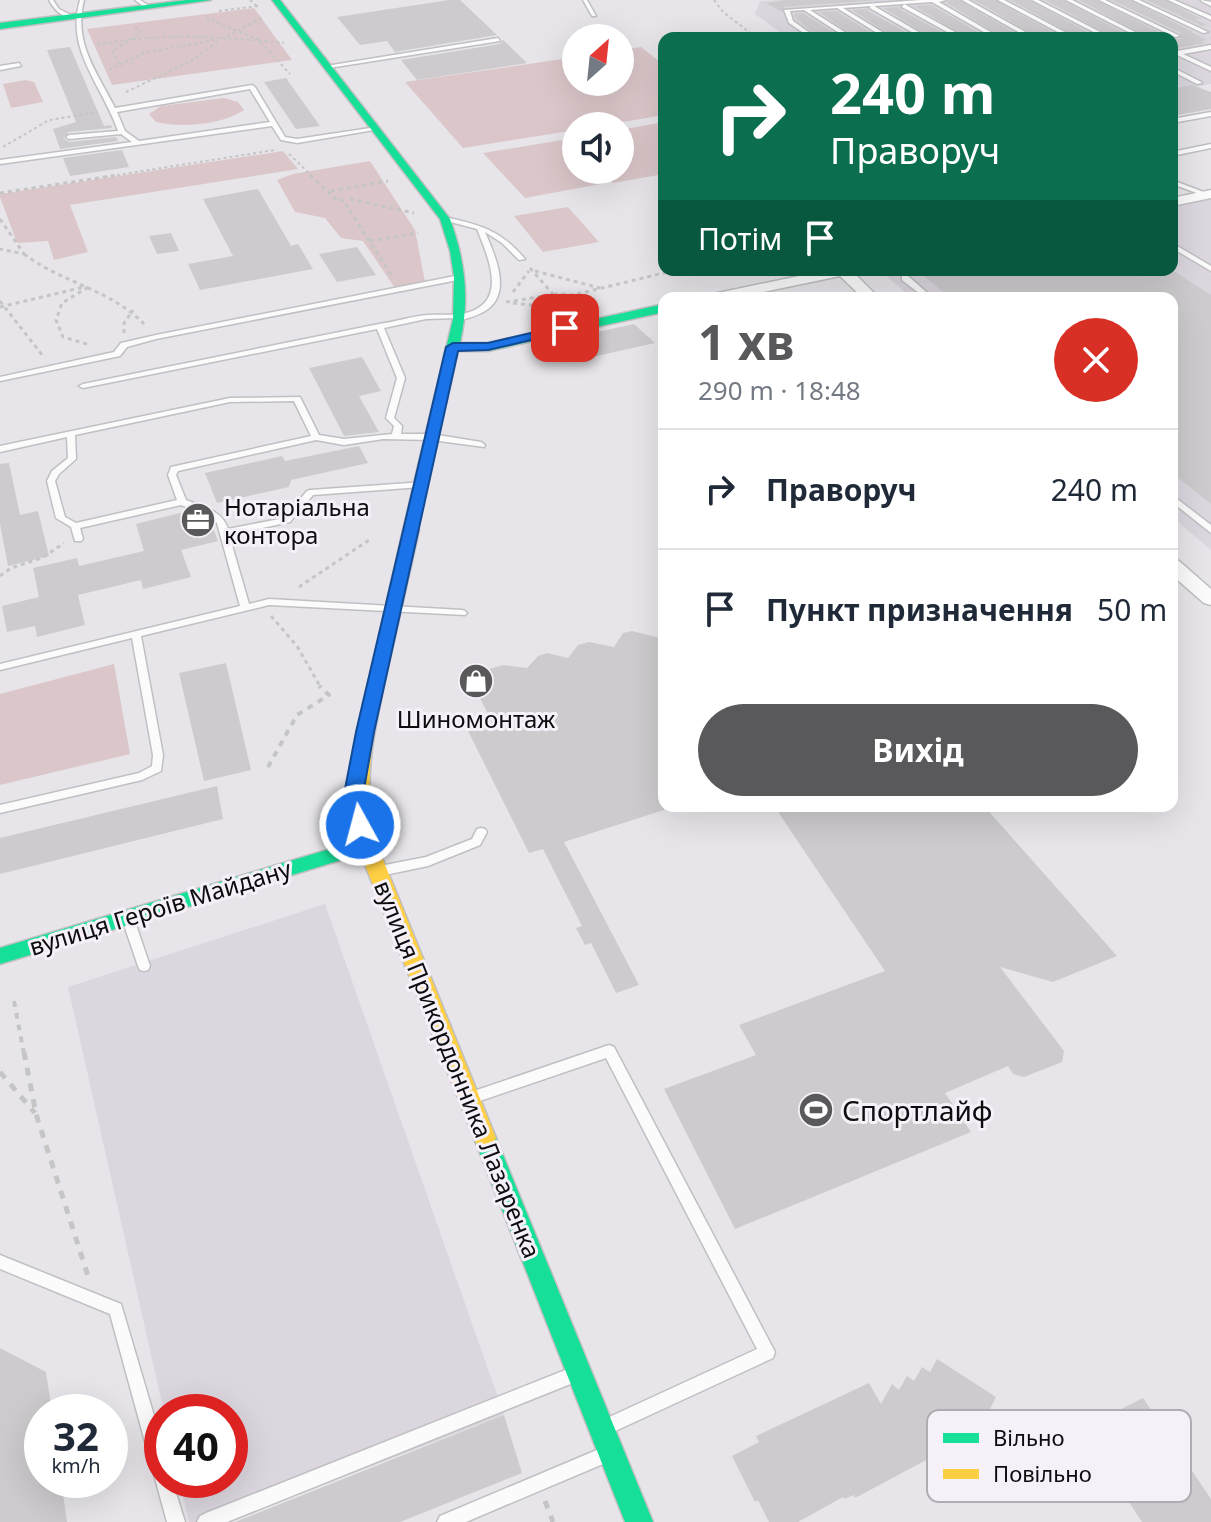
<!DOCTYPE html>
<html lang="uk">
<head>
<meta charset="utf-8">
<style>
  :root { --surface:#fff; --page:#f6f6f7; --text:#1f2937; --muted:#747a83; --line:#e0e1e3; --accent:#59585b }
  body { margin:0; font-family:"Noto Sans",sans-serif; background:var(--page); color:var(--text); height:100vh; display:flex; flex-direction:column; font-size:30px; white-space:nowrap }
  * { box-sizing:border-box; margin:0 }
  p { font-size:26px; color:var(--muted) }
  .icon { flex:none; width:44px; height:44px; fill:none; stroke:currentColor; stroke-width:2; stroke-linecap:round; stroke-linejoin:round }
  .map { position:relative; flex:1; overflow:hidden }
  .sheet { position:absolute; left:658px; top:292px; width:520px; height:520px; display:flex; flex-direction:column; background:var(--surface); border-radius:16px; box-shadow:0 8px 32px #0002 }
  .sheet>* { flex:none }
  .hud { position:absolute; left:658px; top:32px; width:520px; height:244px; border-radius:16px; box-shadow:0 8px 32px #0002; background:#0b6e4f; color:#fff; overflow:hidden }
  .needle { width:52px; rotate:27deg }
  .controls { position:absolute; left:562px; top:24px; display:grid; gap:16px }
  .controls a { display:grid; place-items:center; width:72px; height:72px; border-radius:50%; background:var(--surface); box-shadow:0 8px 32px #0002; font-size:40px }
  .speed { position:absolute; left:24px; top:1394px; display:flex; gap:16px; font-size:40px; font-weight:700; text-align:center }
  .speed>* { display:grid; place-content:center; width:104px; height:104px; border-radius:50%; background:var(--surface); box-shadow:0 8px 32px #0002; line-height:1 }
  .speed small { font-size:20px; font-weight:400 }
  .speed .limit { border:12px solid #d22; background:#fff; color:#111 }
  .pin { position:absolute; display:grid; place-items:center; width:68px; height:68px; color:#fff; margin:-34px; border-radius:16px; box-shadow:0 4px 12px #0006 }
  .me { position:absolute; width:88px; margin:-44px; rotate:353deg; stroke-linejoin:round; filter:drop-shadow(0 0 6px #0008) }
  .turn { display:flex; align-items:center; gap:28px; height:168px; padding:0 40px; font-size:36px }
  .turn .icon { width:104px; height:104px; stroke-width:2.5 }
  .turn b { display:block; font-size:56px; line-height:68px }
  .then { display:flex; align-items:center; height:76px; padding:0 40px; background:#0003; gap:16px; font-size:30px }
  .round { display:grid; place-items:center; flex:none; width:84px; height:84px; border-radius:42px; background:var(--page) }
  .headline { display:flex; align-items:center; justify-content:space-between; height:136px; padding:0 40px }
  h1 { font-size:48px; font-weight:700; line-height:60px; color:var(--accent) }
  .primary-button { display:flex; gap:16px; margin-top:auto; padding:16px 40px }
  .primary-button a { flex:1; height:92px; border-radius:48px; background:var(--accent); color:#fff; font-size:32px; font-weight:700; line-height:92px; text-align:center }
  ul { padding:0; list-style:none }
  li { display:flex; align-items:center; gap:24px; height:120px; padding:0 40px; border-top:2px solid var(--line) }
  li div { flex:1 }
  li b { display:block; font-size:30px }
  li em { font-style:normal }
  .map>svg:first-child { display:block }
</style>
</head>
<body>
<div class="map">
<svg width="1211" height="1522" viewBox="0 0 1211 1522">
  <rect width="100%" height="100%" fill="#e7e5e9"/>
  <!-- built -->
  <path fill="#dcd6df" d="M781 0H1211V84L1172 91V38H788L755 14 760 1Z
    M1211 197V550L1172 517V298H912L879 270H1172V205Z
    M325 904 504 1415 227 1522H189L179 1480H230V1412H164L68 987Z"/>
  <!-- green -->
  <path fill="#dbc7c9" d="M254 8 292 60 112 85 87 29Z
    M641 47 664 65V115L599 126H576V130L463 148 405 82 576 57V82H620V50Z
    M26 80 34 82 43 102 11 108 3 84Z
    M224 98 238 102 244 110C222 125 181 128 156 122L149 114 161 106Z
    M664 122V174L613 183 599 170H620V130Z
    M562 140 576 154V170H593L606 183 525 198 483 153Z
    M283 151 298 169 70 205 88 252 54 260 48 241 17 243 0 197V194Z
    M370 161 415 230 425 282 395 288 363 241 341 238 325 218 295 212 277 180 293 174Z
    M568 207 599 242 543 252 514 216Z
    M114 664 130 754 0 785V694Z"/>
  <!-- building -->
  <path fill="#cdcbcd" d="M449 0H460L497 35 395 52 387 41 360 45 337 17Z
    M787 0H879L784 7 782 12 766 3Z
    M949 0H959L1023 38H1004L947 3Z
    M974 0H995L1063 38H1039Z
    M1010 0H1029L1098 38H1079Z
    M1045 0H1063L1133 38H1115Z
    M1079 0H1096L1170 38H1150Z
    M1112 0H1130L1193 32H1191L1207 40 1201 41 1205 43 1172 49V39H1181V33Z
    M1146 0H1165L1201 19H1194L1207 25 1202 26Z
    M931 5 988 38H968L914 6Z
    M899 7 901 10 952 38H932L884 8Z
    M868 9V11L916 38H895L852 10Z
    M836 11 879 38H857L819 12Z
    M803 13 842 38H820L796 19 794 14Z
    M503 40 527 63 417 80 401 60 500 44Z
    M70 47 104 126 111 125 112 128 69 132 63 138 69 142 116 137 118 141 60 149 53 129 76 122 47 50Z
    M286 78 320 126 296 129 264 82Z
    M1192 85 1211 92V109L1172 116V89Z
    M122 150 129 167 70 176 63 158Z
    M258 189 291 246 298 244 313 269 200 290 188 264 233 256 203 199Z
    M171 233 179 251 157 254 149 236Z
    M357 247 376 275 337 282 319 254Z
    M916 270H1172L1211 295V504L1172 473V298H951Z
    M634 324 655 343 583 359 569 343 581 340 579 336Z
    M362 357 381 391 359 396 379 432 344 436 309 368Z
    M359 446 368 463 291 480 289 487 217 503 205 473 282 456 285 461Z
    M9 463 20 515 38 511 49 556 8 566 0 524V464Z
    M188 511 210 521 218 541 181 550 191 577 143 589 141 580 78 595 85 625 37 637 35 626 7 632 2 606 39 597 33 568 77 558 79 566 144 551 136 524Z
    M632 631 664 639V810L564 842 639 985 616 993 591 943 585 945 576 928 582 926 543 849 529 853 463 721 488 714 468 675 503 665 527 668 538 656 547 653 568 658 578 645 589 642 614 647 623 633Z
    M226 663 251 770 204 781 179 673Z
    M217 786 223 819 0 874V838Z
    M774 806H984L1117 956 1053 982 1000 967 1064 1051 1062 1062 1024 1077 1013 1074 1008 1066 945 1093 971 1132 735 1229 664 1089 756 1055 739 1025 885 971Z
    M0 1348 46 1372 52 1412H42V1480H61L67 1522H0Z
    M937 1359 996 1397 979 1431 969 1425 961 1439 953 1434 945 1449 937 1444 930 1458 855 1498 854 1495 844 1499 843 1497 798 1522H769L758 1500 755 1502 732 1456 759 1442 756 1436 869 1383 881 1404 892 1384 899 1390 907 1376 914 1381 922 1367 930 1372Z
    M1143 1398 1211 1499V1522H1142L1082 1429Z
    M504 1415 522 1473 400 1522H235Z"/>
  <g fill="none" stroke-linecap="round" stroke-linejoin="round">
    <!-- lane casing -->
    <g stroke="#c0bfc2" stroke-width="3">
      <path id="lane" d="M49 0H53L59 9 75 17C63 20 54 9 49 0Z
        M80 0H84C73 43 97 72 115 108L252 85 255 87 285 137 297 139 377 127 380 129 297 143 281 140 272 126 0 164V160L132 142 121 134 69 139 66 137 69 135 118 131C102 85 65 50 80 0ZM250 89 270 122 139 141 125 131 117 112Z
        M135 0H140L151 7 146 8Z
        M583 0H587L596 16H592Z
        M920 0H946L939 2 1001 38H994L932 2 874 6 929 38H922L870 8V6L843 8 892 38H885L837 8 810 10 854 38H847L804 10 790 11 793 21 817 38H811L789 23 784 10Z
        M962 0H968L1036 38H1029Z
        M998 0H1004L1076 38H1069Z
        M1032 0H1038L1112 38H1105Z
        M1066 0H1072L1147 38H1140Z
        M1099 0H1105L1180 36 1175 37Z
        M1133 0H1139L1208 32 1203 33Z
        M1168 0H1174L1211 16V20Z
        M1201 0 1211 2V6L1201 1Z
        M904 4 964 37 965 38H958L902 7Z
        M498 38 500 41 329 68 326 66Z
        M1211 45V49L1183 54 1211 67V71L1177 55 1172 56V52Z
        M19 63 21 66 0 70V66Z
        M1172 67 1201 82 1202 83 1197 84 1172 71Z
        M1211 112V116L1172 123V119Z
        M1211 144V148L1172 156V152Z
        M1172 180 1209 194 1210 195 1205 196 1172 184Z
        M445 217C480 225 501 230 525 259L519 260 502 243 485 232C494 253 512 291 488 309 480 315 468 318 459 321L456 318 426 319 384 328 405 378 394 418 402 426 401 434H432L481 442 485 445 484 447 432 440 383 439 344 445 316 440 178 471 176 475 186 500C203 507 222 510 228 529L284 518 307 491 310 490 424 482V486L421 487 313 495 290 522 229 535 249 604 269 599 462 610 465 611 467 613 465 615 269 605 141 636 163 755 161 771 142 780 0 813V805L139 773 152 766 153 755 132 638 0 670V664L240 606 217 523 208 515 181 505 80 528 83 539 81 541H75L71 527 56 518 47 481 52 471 68 458 67 437 0 452V446L230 398 300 397 319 435 344 439 392 434 394 426 386 418 397 378 377 329 83 388 79 386 83 384 379 324C395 322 412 316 428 315 440 314 455 316 466 313 509 302 488 257 477 229L443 220V218ZM294 401 311 436 171 467 168 475 177 500 76 523 65 517 55 481 59 474 76 459 75 435 230 402Z
        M1172 243 1211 266V271L1172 248Z
        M460 275H463V279L156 339 127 347 120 356 0 381V377L114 352 121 343 156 335Z
        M902 276H908L933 298H925L902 280Z
        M1172 495 1211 525V533L1172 502Z
        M481 828 485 829 487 832 480 845 428 866 380 876 376 874 374 871 376 868 380 866 426 857 472 839 477 829Z
        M128 914 132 916 134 919 150 966 148 970 144 971 140 970 138 966 122 919 124 916Z
        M609 1045 614 1047 775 1352 773 1358 611 1433 605 1431 603 1425 605 1419 757 1349 606 1058 474 1103 469 1101 467 1097 469 1093 474 1091Z
        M0 1255 121 1304 162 1443V1480H172L185 1522H167L110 1314 0 1269Z
        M573 1367 579 1369 581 1375 579 1381 573 1383 227 1522H197L200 1516 206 1513Z
        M604 1447 610 1449 612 1455 610 1461 466 1522H437L440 1516Z"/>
    </g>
    <!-- street casing -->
    <g stroke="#c0bfc2" stroke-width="3">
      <path id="street" d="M1211 190V198L1172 206V198Z
        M828 270H856L854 273 879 298H863L840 276 734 298H706L713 294Z
        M1172 559 1179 561 1211 589V605L1204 603 1172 575Z"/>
    </g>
    <!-- fast casing -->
    <g stroke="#c0bfc2" stroke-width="3">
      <path id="fast" d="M187 0H211L0 29V23Z
        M272 0H280L450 219C465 261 470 299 460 343H488L664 304V312L488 351H458L416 533H406L403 530 453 319 454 277 450 251 440 219Z
        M367 838 374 840 377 845 374 850 0 964V948Z
        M485 1128 493 1131 496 1138 653 1522H625L474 1138 477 1131Z"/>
    </g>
    <!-- slow casing -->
    <g stroke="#c0bfc2" stroke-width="3">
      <path id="slow" d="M411 525 419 530C409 574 399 619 389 663 375 725 360 782 377 845L496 1138 493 1145 485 1148 477 1145 474 1138 357 845C342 782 358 724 373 663 383 618 393 574 403 530Z"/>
    </g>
    <!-- path-far3 -->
    <path stroke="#c5c5c6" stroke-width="2" stroke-dasharray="3 3" stroke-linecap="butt" d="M250 0 257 6
      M714 0 723 12 757 38
      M219 11 258 6
      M206 18 259 40 290 74
      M227 36 264 17
      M97 45C157 32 223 37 284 43
      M119 64 112 51 141 32 134 27
      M109 70 144 53 215 40
      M126 92 191 61 220 40
      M3 147 49 120 98 112
      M289 154 313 177
      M105 177 275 150"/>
    <!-- path-far2 -->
    <path stroke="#c5c5c6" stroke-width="3" stroke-dasharray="4 4" stroke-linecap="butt" d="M310 175 338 201 343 200 393 278
      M331 191 388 181
      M0 193 118 175
      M350 199 414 213
      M0 219 24 254 0 249
      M370 241 418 233
      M24 254C62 283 110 289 144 324
      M535 271 600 288
      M513 292 529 271
      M0 301 43 356
      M506 302 558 294 573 295 676 270
      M513 303 566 309 530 268
      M0 307 84 287
      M124 333V323L133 310
      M87 344 63 337 56 320 62 303 90 286
      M0 576 11 568 42 558 64 543
      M299 587 369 540
      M271 616 297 646 321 688"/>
    <!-- path-far1 -->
    <path stroke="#c5c5c6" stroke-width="4" stroke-dasharray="6 6" stroke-linecap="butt" d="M268 767 297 715 329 695 319 686
      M14 1001 24 1054"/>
    <!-- path -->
    <path stroke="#c5c5c6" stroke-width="5" stroke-dasharray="8 8" stroke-linecap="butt" d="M24 1052 36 1114 88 1276
      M0 1072 35 1113
      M545 1501 553 1522"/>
    <!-- lane -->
    <use href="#lane" fill="#fbfbfc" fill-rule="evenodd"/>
    <!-- street -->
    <use href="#street" fill="#fbfbfc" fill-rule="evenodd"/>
    <!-- fast -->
    <use href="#fast" fill="#16e098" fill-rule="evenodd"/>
    <!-- slow -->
    <use href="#slow" fill="#ffcf43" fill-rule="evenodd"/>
  </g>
  <!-- route -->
  <path fill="#1a73e8" stroke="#114b97" stroke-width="2" d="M565 325 570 326V331L488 350 458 351 374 732 364 789 369 825 367 830H353L345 789 356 732 446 347 453 343H488Z"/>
  <!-- icons -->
  <defs>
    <g id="office-disc" transform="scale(1.8)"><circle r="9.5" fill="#59585b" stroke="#f6f0f8"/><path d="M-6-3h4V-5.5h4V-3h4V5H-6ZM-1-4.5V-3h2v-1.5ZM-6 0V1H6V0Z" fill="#fff"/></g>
    <g id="shop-disc" transform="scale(1.8)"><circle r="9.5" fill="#59585b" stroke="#f6f0f8"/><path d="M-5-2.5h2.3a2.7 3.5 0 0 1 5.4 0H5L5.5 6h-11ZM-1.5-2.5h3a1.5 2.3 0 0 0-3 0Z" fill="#fff"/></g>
    <g id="stadium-disc" transform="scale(1.8)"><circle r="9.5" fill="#59585b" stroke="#f6f0f8"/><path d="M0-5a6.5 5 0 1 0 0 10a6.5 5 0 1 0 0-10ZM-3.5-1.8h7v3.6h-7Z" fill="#fff"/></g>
  </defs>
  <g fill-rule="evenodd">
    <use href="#office-disc" x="198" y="520"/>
    <use href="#shop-disc" x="476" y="681"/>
    <use href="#stadium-disc" x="816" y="1110"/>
  </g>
  <g text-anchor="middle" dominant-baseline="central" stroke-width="6" stroke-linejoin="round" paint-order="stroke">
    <!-- poi labels -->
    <g font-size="24" fill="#0d0c0e" stroke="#f6f0f8" text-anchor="start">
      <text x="224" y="506">Нотаріальна<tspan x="224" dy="28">контора</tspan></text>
      <text x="476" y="718" text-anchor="middle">Шиномонтаж</text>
    </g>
    <!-- street labels -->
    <g font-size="24" fill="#0d0c0e" stroke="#f6f0f8">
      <text transform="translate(160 907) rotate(-17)">вулиця Героїв Майдану</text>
      <text transform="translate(458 1069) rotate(68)">вулиця Прикордонника Лазаренка</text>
    </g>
    <!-- near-poi labels -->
    <g font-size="28" fill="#0d0c0e" stroke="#f6f0f8" text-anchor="start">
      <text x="842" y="1110">Спортлайф</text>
    </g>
  </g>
  <!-- legend -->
  <rect x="927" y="1410" width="264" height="92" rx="12" fill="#f6f0f8" stroke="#b0acb2" stroke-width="2"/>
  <rect x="943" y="1433" width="36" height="10" fill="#16e098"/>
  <rect x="943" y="1469" width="36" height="10" fill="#ffcf43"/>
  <g font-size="22" fill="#0d0c0e">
    <text x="993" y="1446">Вільно</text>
    <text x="993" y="1482">Повільно</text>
  </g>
</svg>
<div class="controls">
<a><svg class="needle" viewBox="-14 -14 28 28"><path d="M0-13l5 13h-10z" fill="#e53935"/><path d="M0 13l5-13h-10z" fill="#747a83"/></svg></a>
<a><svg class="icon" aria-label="sound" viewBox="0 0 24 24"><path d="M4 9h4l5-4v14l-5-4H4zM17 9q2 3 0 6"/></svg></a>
</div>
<div class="speed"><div>32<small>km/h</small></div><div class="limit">40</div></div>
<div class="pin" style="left:565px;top:328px;background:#d93025"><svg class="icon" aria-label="arrive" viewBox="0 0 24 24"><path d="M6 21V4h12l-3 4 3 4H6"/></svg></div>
<svg class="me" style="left:360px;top:825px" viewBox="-20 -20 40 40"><circle r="17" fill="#1a73e8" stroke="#fff" stroke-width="3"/><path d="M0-11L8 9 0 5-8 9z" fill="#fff"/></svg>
<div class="hud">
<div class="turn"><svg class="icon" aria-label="right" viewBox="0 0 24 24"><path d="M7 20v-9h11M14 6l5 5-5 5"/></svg><div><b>240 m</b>Праворуч</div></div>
<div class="then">Потім<svg class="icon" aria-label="arrive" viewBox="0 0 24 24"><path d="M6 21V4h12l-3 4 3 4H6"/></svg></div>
</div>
<section class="sheet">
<div class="headline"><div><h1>1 хв</h1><p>290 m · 18:48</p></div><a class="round" style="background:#d93025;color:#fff"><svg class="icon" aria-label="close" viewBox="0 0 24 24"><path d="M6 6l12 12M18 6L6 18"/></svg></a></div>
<ul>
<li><svg class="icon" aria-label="right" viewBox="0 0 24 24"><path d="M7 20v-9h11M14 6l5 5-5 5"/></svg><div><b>Праворуч</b></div><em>240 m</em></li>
<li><svg class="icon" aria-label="arrive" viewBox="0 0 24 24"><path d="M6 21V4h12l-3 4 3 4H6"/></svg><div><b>Пункт призначення</b></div><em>50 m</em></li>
</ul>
<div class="primary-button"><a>Вихід</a></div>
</section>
</div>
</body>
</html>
